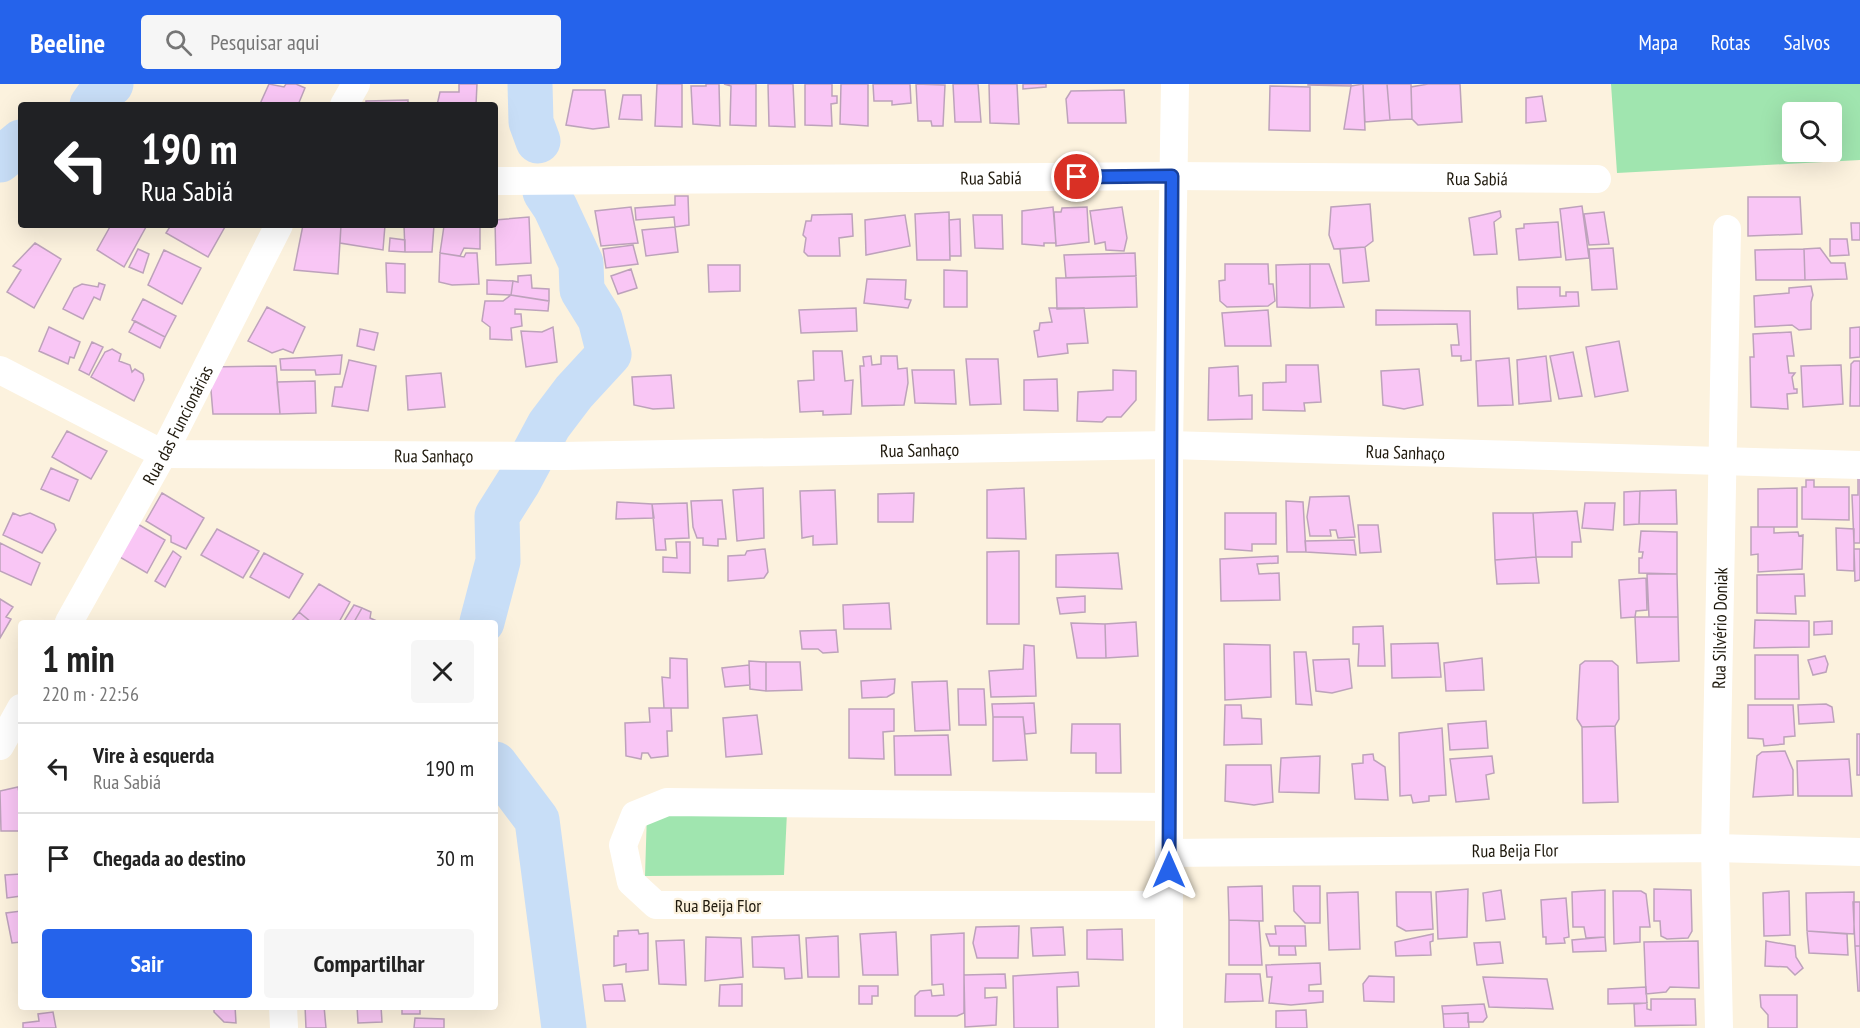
<!DOCTYPE html>
<html lang="pt">
<head>
<meta charset="utf-8">
<style>
  :root { --surface:#fff; --page:#f6f6f6; --text:#222; --muted:#767676; --line:#e0e0e0; --accent:#2563eb }
  body { margin:0; font-family:"PT Sans Narrow",sans-serif; background:var(--page); color:var(--text); height:100vh; display:flex; flex-direction:column; font-size:22px; white-space:nowrap }
  * { box-sizing:border-box; margin:0 }
  p { font-size:20px; color:var(--muted) }
  .icon { flex:none; width:33px; height:33px; fill:none; stroke:currentColor; stroke-width:2; stroke-linecap:round; stroke-linejoin:round }
  .map { position:relative; flex:1; overflow:hidden }
  .drawer { position:absolute; left:18px; top:536px; width:480px; height:390px; display:flex; flex-direction:column; background:var(--surface); border-radius:6px; box-shadow:0 6px 24px #0002 }
  .drawer>* { flex:none }
  .hud { position:absolute; left:18px; top:18px; width:480px; height:126px; border-radius:6px; box-shadow:0 6px 24px #0002; background:#202124; color:#fff; overflow:hidden }
  .buttons { position:absolute; left:1782px; top:18px; display:grid; gap:12px }
  .buttons a { display:grid; place-items:center; width:60px; height:60px; border-radius:6px; background:var(--surface); box-shadow:0 6px 24px #0002; font-size:30px }
  .pin { position:absolute; display:grid; place-items:center; width:51px; height:51px; color:#fff; margin:-26px; border:3px solid #fff; border-radius:50%; box-shadow:0 2px 6px #0007 }
  .me { position:absolute; width:66px; margin:-33px; rotate:0deg; stroke-linejoin:round; filter:drop-shadow(0 0 4px #0008) }
  .turn { display:flex; align-items:center; gap:21px; height:126px; padding:0 24px; font-size:27px }
  .turn .icon { width:78px; height:78px; stroke-width:2.5 }
  .turn b { display:block; font-size:42px; line-height:51px }
  .round { display:grid; place-items:center; flex:none; width:63px; height:63px; border-radius:6px; background:var(--page) }
  .headline { display:flex; align-items:center; justify-content:space-between; height:102px; padding:0 24px }
  h1 { font-size:36px; font-weight:800; line-height:45px }
  .action { display:flex; gap:12px; margin-top:auto; padding:12px 24px }
  .action a { flex:1; height:69px; border-radius:6px; background:var(--accent); color:#fff; font-size:24px; font-weight:800; line-height:69px; text-align:center }
  .action a+a { background:var(--page); color:var(--text) }
  ul { padding:0; list-style:none }
  li { display:flex; align-items:center; gap:18px; height:90px; padding:0 24px; border-top:2px solid var(--line) }
  li div { flex:1 }
  li b { display:block; font-size:22px }
  li em { font-style:normal }
  header { display:flex; align-items:center; gap:36px; box-sizing:border-box; height:84px; padding:0 30px; background:var(--accent); color:#fff }
  header strong { font-size:28px }
  nav { display:flex; gap:33px; margin-inline-start:auto; font-size:21px }
  .search { width:420px; height:54px; background:var(--page); display:flex; align-items:center; gap:15px; box-sizing:border-box; padding:0 21px; border-radius:6px; color:var(--muted); font-size:22px }
  .map>svg:first-child { display:block }
</style>
</head>
<body>
<header>
<strong>Beeline</strong>
<div class="search"><svg class="icon" aria-label="search" viewBox="0 0 24 24"><circle cx="10" cy="10" r="6"/><path d="M15 15l6 6"/></svg>Pesquisar aqui</div>
<nav><a>Mapa</a><a>Rotas</a><a>Salvos</a></nav>
</header>
<div class="map">
<svg width="1860" height="944" viewBox="0 0 1860 944">
  <rect width="100%" height="100%" fill="#fcf2de"/>
  <!-- green -->
  <path fill="#a0e5af" fill-rule="evenodd" d="M1611 0H1860V76L1617 89ZM1792 28H1832V68H1792Z
    M647 728H787L784 791 645 792Z"/>
  <g fill="none" stroke-linecap="round" stroke-linejoin="round">
    <!-- river -->
    <path stroke="#c8def7" stroke-width="45" d="M530 0 531 38 538 57
      M92 21 106 1 111 0
      M0 76 21 58
      M482 538 498 477 497 432 519 397 549 341 574 308 609 270 600 235 582 206 581 179 555 123 545 108
      M495 680 537 736 564 944"/>
  </g>
  <!-- building -->
  <path fill="#f9c6f5" stroke="#bda2bb" stroke-width="1.5" d="M269 0 284 3 286 0H296L305 4 298 21H262L260 20Z
    M459 0H477L476 21H437L440 8H459Z
    M657 0H682V43L655 42Z
    M706 0H719L720 42 693 40 691 2H706Z
    M724 0H756V42L730 41 731 2Z
    M768 0H793L795 43 769 42Z
    M805 0H832V12H837V19L831 20 832 42 805 41Z
    M841 0H868V42L840 40Z
    M873 0H910L911 19 892 21V17H874Z
    M916 0 945 1 943 42H932L931 37H918Z
    M953 0H978L981 38H955Z
    M989 0H1017L1019 40 990 39Z
    M1023 0H1046V3L1023 5Z
    M1308 0H1351V2L1308 1Z
    M1363 0H1387L1390 36 1365 38Z
    M1363 0 1365 46 1344 45 1351 2Z
    M1387 0H1411L1412 35 1390 36Z
    M1428 0H1460L1462 38 1418 41 1412 35 1411 3Z
    M1270 2 1310 3V47L1269 46Z
    M573 6H605L609 43 593 45 566 41Z
    M1124 6 1126 39H1068L1066 15 1071 7Z
    M623 11H641L642 36 619 35Z
    M1542 12 1546 37 1526 39V14Z
    M408 16V21H366V17Z
    M675 112H688L689 141 675 143 674 133 636 136 635 124 675 121Z
    M1748 113H1800L1802 150 1748 152Z
    M1370 120 1373 157 1365 163 1334 165 1329 151 1331 123Z
    M1582 122 1589 174 1566 176 1560 125Z
    M631 123 638 159 601 162 595 127Z
    M1053 123 1056 159H1044V162L1022 160V127Z
    M1087 123 1089 158 1056 162 1054 128H1061L1062 124Z
    M1122 123 1127 154 1124 167 1106 166 1105 158 1095 160 1090 127Z
    M1500 127 1501 133 1494 138 1497 170 1474 171 1469 134Z
    M949 128 950 176H917L915 130Z
    M1604 128 1609 160 1589 161 1584 130Z
    M852 130 853 152 839 154 840 172H808L804 168 806 154 803 151 806 137H811L812 131Z
    M905 131 910 162 866 171 865 136Z
    M973 131H1002L1003 165 975 164Z
    M529 133 531 179 496 181 495 136Z
    M960 135 961 172H950L949 136Z
    M1558 138 1561 173 1519 176 1516 145 1524 144V140Z
    M1851 139H1860V156H1852Z
    M111 141 146 143 124 183 97 166Z
    M171 141H226L208 173 166 149Z
    M303 141H341L338 190 294 186Z
    M341 141H385L383 166 340 159Z
    M404 141H434L432 168H405Z
    M480 141V165L464 164 460 172 440 169 444 142Z
    M675 143 678 168 646 172 642 146Z
    M390 154 405 156V168L389 167Z
    M1830 155H1847L1849 171 1830 172Z
    M35 159 61 175 34 224 7 208 21 186 13 182Z
    M633 161 638 180 606 184 603 165Z
    M1365 163 1369 197 1343 199 1340 165Z
    M1613 164 1617 205 1592 206 1589 165Z
    M1820 164 1831 179H1845L1847 195 1805 196 1804 165Z
    M138 165 149 170 143 189 129 183Z
    M1804 165 1805 196H1756L1755 166Z
    M164 166 201 184 182 220 148 201Z
    M440 169 464 173 466 169H477L479 200 452 201 439 198Z
    M1135 169 1136 192 1066 194 1064 171Z
    M386 179 405 180V209L387 208Z
    M1225 180H1268L1269 200H1273L1275 217 1268 222 1227 223 1220 217 1219 197 1225 196Z
    M1310 180V224L1277 223 1276 181Z
    M1310 180H1329L1344 223 1310 224Z
    M708 181H740V207L709 208Z
    M631 185 637 204 618 210 611 192Z
    M944 186 967 187V223H944Z
    M531 191 532 204 549 205V217L511 211 513 197 518 198V192Z
    M1136 192 1137 223 1057 225 1056 194Z
    M867 195 906 196 905 215 911 216 908 224 864 219Z
    M487 196 513 197 511 211 487 210Z
    M99 199 105 201 100 216 94 213 83 235 63 225 74 204 82 200 98 203Z
    M1811 202 1813 211 1811 218V245L1799 246 1792 241 1755 243 1754 212 1789 209V204Z
    M1517 203H1560V212H1566V208H1578L1579 222 1518 225Z
    M511 211 549 217 548 227 515 225V230H521L522 242 511 244 512 256 490 255V243L482 237 485 217H503Z
    M143 215 176 232 165 253 132 236Z
    M267 223 305 243 293 269 283 265 272 269 248 257Z
    M856 224 857 247 801 249 799 226Z
    M1049 224H1084L1088 259 1067 260 1068 269 1038 273 1034 247 1039 246 1040 239 1052 238Z
    M1268 226 1271 262H1225L1222 229Z
    M1376 226 1470 227 1471 276 1461 277V272H1452L1451 261H1459L1457 240 1376 241Z
    M135 237 165 253 160 264 129 248Z
    M49 243 80 258 74 274 70 273 68 280 39 267Z
    M553 243 557 278 526 283 521 247 542 248Z
    M1860 243V273L1850 274V244Z
    M360 245 378 249 374 266 357 262Z
    M1791 248 1794 272H1787L1789 289H1795L1792 293 1794 305H1797V309L1787 310 1788 325 1751 323 1750 273H1754L1753 250Z
    M1619 257 1628 307 1595 313 1586 263Z
    M92 258 103 263 89 291 79 286Z
    M112 265 121 270 119 277 130 281 132 288 135 285 143 290 144 296 134 317 91 293 105 268Z
    M813 267H842L845 297 853 296 851 330 823 331V327L800 328 798 297 814 296Z
    M1573 268 1582 312 1559 315 1550 272Z
    M342 271 340 290 316 291 315 286H281L280 275Z
    M871 272 872 281 881 280V272H897L898 285 907 284 908 299 904 321 862 322 860 282H864L863 273Z
    M1546 272 1551 317 1519 320 1517 276Z
    M1509 274 1513 321 1478 322 1476 277Z
    M966 275H998L1001 320 970 321Z
    M349 276 376 282 368 327 332 322 335 303H342Z
    M1854 277H1860V322H1850L1851 280Z
    M1286 281H1318L1321 318 1304 319 1305 327 1263 326V299L1286 298Z
    M1841 281 1843 320 1803 323 1801 282Z
    M276 282 280 330H213L209 283Z
    M1238 282 1239 312 1252 311V335L1208 336 1209 284Z
    M1419 285 1423 321 1404 325 1383 321 1381 287Z
    M912 286H954L956 320 915 319Z
    M1113 286 1136 287V316L1121 333H1107L1102 338 1077 337 1078 308 1113 306Z
    M441 289 445 323 408 326 406 292Z
    M671 291 674 324 653 325 634 321 632 293Z
    M1057 295 1058 327 1024 326V296Z
    M315 297 316 329 280 330 277 298Z
    M67 347 107 367 91 395 52 373Z
    M51 384 78 396 69 417 41 405Z
    M1858 391H1860V459H1854L1852 411H1858Z
    M1806 396H1814V403H1849V436L1802 435V403H1806Z
    M763 404 764 454 737 457 733 406Z
    M1024 404 1026 455 987 454V406Z
    M1797 404V443H1758V405Z
    M835 406 837 460 813 461V452L802 454 800 407Z
    M1676 406 1677 440H1639L1640 407Z
    M1640 407 1639 440 1624 441V408Z
    M162 409 204 434 186 465 171 458V452L146 437Z
    M914 409 913 438H878V410Z
    M1349 412 1355 453 1338 454 1336 446H1330L1331 452H1310L1307 433 1310 413Z
    M722 416 726 455H718V462L703 461V454H697L693 443 691 417Z
    M1286 417 1303 418 1306 468H1287Z
    M617 418 652 420 654 434 616 435Z
    M687 419 689 454 665 455 666 466H656L652 420Z
    M1585 419H1615L1613 446 1582 444Z
    M1577 427 1581 458H1572V473H1536L1533 429Z
    M13 429 20 432 30 429 54 440 56 446 42 469 3 451Z
    M1225 429H1276V460H1252V467L1225 465Z
    M1493 429H1533L1536 473 1495 476Z
    M136 439 165 456 147 489 118 472Z
    M1358 441H1378L1381 468 1360 469Z
    M1751 443H1774V449L1798 448 1799 452 1803 451 1802 485 1758 488V470L1751 471Z
    M1836 444 1854 445V487L1837 486Z
    M217 445 259 467 243 494 201 471Z
    M1641 447 1677 448V490L1639 489V474H1642L1643 468H1639Z
    M1354 456 1356 471 1306 468 1305 457Z
    M676 458H690V489L663 488V473L677 474Z
    M0 459 40 479 31 501 0 487Z
    M765 465 768 488 764 494 728 497V472L745 471 747 467Z
    M1854 465H1860V496L1855 497Z
    M173 467 181 473 165 503 155 497Z
    M1019 467V540H987V468Z
    M264 469 303 490 289 514 250 493Z
    M1118 469 1122 505 1056 503V471Z
    M1278 472V479L1257 480 1259 490 1279 489 1280 516 1221 517 1220 475Z
    M1536 473 1539 499 1497 500 1495 476Z
    M1647 490H1677L1678 533H1649Z
    M1804 490 1805 512H1795L1796 530 1757 529V491Z
    M1646 494 1647 526 1636 527 1635 533 1621 534 1619 496Z
    M319 500 350 518 339 538H311L299 528Z
    M1085 512V528L1060 530 1057 514Z
    M0 515 13 523 6 533 11 535 0 554Z
    M889 519 891 545H844L843 521Z
    M354 521 362 524 354 538 344 537Z
    M362 524 371 528 370 534 379 538H354Z
    M299 528 311 538H291Z
    M1635 533H1678L1679 577 1637 579Z
    M1755 536 1809 537V563L1754 564Z
    M1832 537V550L1814 551V538Z
    M1136 538 1138 572 1106 574 1105 540Z
    M1071 539 1105 540 1106 574H1077Z
    M1383 542 1385 582H1358L1359 560H1353V543Z
    M836 546 838 568 823 569 818 565H802L800 547Z
    M1438 559 1441 593 1392 594 1391 560Z
    M1224 560 1270 561 1271 613 1225 616Z
    M1024 561 1034 562 1036 612 991 613 989 587 1023 585Z
    M1294 568H1306L1312 621 1296 620Z
    M1755 571H1798L1799 615H1755Z
    M1825 572 1828 580 1826 588 1813 591 1808 576Z
    M670 574 687 575 688 624H664L662 593 670 594Z
    M1482 574 1484 606 1446 607 1444 579Z
    M1349 575 1352 604 1332 609 1316 607 1313 576Z
    M749 577 766 578V607L750 605Z
    M1585 577H1612L1618 582 1619 635 1615 642 1582 643 1577 635 1580 581Z
    M766 578H800L802 606 766 607Z
    M749 581 750 601 725 603 722 584Z
    M895 595 894 609 887 613 862 614 861 597Z
    M947 597 950 646 915 647 912 598Z
    M958 605H984L986 641H959Z
    M1034 619 1036 649 1025 650 1023 633H993L992 620Z
    M1826 620 1832 623 1834 638 1799 640 1798 621Z
    M1225 621H1241L1242 634 1261 635 1262 660 1224 661Z
    M1748 621H1793L1795 652 1784 653V660L1764 662 1763 655 1748 654Z
    M649 624H671L672 647H667L668 672 651 674 648 669H642L641 675 626 672 625 639 650 638Z
    M849 625H894V647L883 648 884 675 849 674Z
    M757 631 762 670 726 673 723 634Z
    M993 633H1023L1027 676 993 677Z
    M1486 637 1488 664 1450 666 1448 640Z
    M1072 640H1120L1121 689H1096V669H1071Z
    M1615 642 1618 718 1583 719 1582 643Z
    M1442 644 1446 711 1429 712V717L1413 719 1411 711 1400 712 1399 649Z
    M1857 650H1860V691H1857Z
    M948 651 951 691H895L894 652Z
    M1785 667 1793 686V711L1753 713 1757 672 1762 668Z
    M1373 670 1374 676 1385 683 1388 716 1355 715 1352 680 1363 679V671Z
    M1320 672 1319 709 1279 708 1281 674Z
    M1492 672 1494 689 1486 691 1489 715 1456 718 1450 675Z
    M1849 675 1852 712H1798L1797 677Z
    M1226 681H1271L1273 718 1254 721 1225 717Z
    M18 703 21 719V747H1L0 707Z
    M21 790V812L7 814 5 791Z
    M1262 802 1263 837 1229 836 1228 803Z
    M1293 802H1320V839H1305L1294 827Z
    M1468 805 1467 853 1438 855 1436 808Z
    M1654 805 1691 806 1692 847 1688 854 1667 855 1661 852 1660 837H1654Z
    M1501 806 1505 835 1486 837 1483 809Z
    M1605 806V853L1586 854 1584 843H1573L1572 808Z
    M1613 807H1641L1646 810 1650 843H1640V858L1614 860Z
    M1789 807 1790 851 1764 852 1763 809Z
    M1358 808 1360 865 1329 866 1327 809Z
    M1396 808H1431L1433 845 1406 847 1397 842Z
    M1854 808V850L1807 847 1806 809Z
    M1566 814 1569 853 1564 854 1565 859 1546 860V853H1543L1541 816Z
    M1853 818H1860V862H1855Z
    M21 827V858L12 859 6 829Z
    M1229 836 1259 837 1262 881H1229Z
    M1019 842 1018 874H977L973 859 976 843Z
    M1275 842H1305L1306 862H1270L1266 850H1276Z
    M1063 843 1065 871 1033 872 1031 844Z
    M1122 845 1123 876 1087 875V846Z
    M638 846 639 850 648 849V886L626 888V880L614 882V852H618V847Z
    M1807 847 1847 850 1848 871 1809 869Z
    M896 848 898 891H863L860 850Z
    M964 849V929L957 932H915V912L920 907 931 906 932 912 944 911 943 900 932 901 931 851Z
    M1433 850V857L1430 858 1431 871 1396 872 1395 858Z
    M799 851 802 894 785 895 784 884 753 883 752 853Z
    M838 852 839 893H808L806 854Z
    M706 853 741 854 743 893 705 897Z
    M1605 853 1606 867 1573 868 1572 856Z
    M684 856 686 901 659 900 656 857Z
    M1698 857 1699 904 1670 903 1666 908 1646 910 1644 858Z
    M1766 857 1795 862 1796 873 1803 884 1795 891 1787 883 1765 882Z
    M1500 858 1503 879 1477 881 1474 859Z
    M1279 862H1295L1296 871H1279Z
    M1855 862H1860V907H1858Z
    M1320 879 1321 900 1309 901V907H1323V918L1291 921 1269 919 1272 893H1267L1266 881Z
    M1078 888 1079 902 1057 903 1058 944H1014L1013 892Z
    M1005 890 1006 904H985V914L997 913 996 941 965 943 964 891Z
    M1226 890H1260L1263 917 1225 918Z
    M1369 892 1394 893V918L1364 917 1363 900Z
    M1483 893 1547 895 1553 925 1489 923Z
    M622 900 625 917H605L603 901Z
    M742 900V922H719L720 901Z
    M859 902H878V912H872V920H859Z
    M1646 903 1647 919 1608 920V905Z
    M1760 911H1797V944H1768V931L1761 923Z
    M1651 915H1695L1696 941 1635 942 1634 920 1647 919V925L1651 926Z
    M1484 920 1487 933 1483 938H1468V929L1443 930 1442 922Z
    M214 922H235L236 939 224 938 214 928Z
    M305 922H324L326 944H306Z
    M357 922H381L382 938 358 939Z
    M402 922H420V930H402Z
    M1306 926 1307 944H1276V927Z
    M53 928 56 944H23V939L39 937 38 930Z
    M1468 929 1469 944H1444L1443 930Z
    M415 934 444 935V944H414Z"/>
  <g fill="none" stroke-linecap="round" stroke-linejoin="round">
    <!-- street -->
    <g stroke="#fff" stroke-width="28">
      <path d="M344 21 356 0"/>
      <path id="s1" d="M495 97 1172 92 1597 95"/>
      <path id="s2" d="M0 286 163 370 563 372 1169 361 1860 381"/>
      <path id="s3" d="M69 538 163 370 279 141"/>
      <path d="M0 662 21 624"/>
      <path id="s4" d="M1169 769 1715 764 1860 768"/>
      <path d="M1169 821H656L631 798 623 761 635 731 667 718 1169 723"/>
      <path d="M283 922 284 944"/>
      <path d="M1169 944V361L1175 0"/>
      <path id="s5" d="M1719 944 1715 764 1727 145"/>
    </g>
  </g>
  <g fill="none" stroke-linecap="round" stroke-linejoin="round">
    <!-- route casing -->
    <g stroke="#184099" stroke-width="15">
      <path id="route" d="M1077 93 1172 92 1169 786"/>
    </g>
    <!-- route -->
    <use href="#route" stroke="#2563eb" stroke-width="10"/>
  </g>
  <g text-anchor="middle" dominant-baseline="central" stroke-width="4.5" stroke-linejoin="round" paint-order="stroke">
    <!-- street labels -->
    <g font-size="18" fill="#1e180c" stroke="#fcf2de">
      <text stroke="none"><textPath href="#s1" startOffset="496">Rua Sabiá</textPath></text>
      <text stroke="none"><textPath href="#s1" startOffset="982">Rua Sabiá</textPath></text>
      <text stroke="none"><textPath href="#s3" startOffset="225">Rua das Funcionárias</textPath></text>
      <text stroke="none"><textPath href="#s2" startOffset="940">Rua Sanhaço</textPath></text>
      <text stroke="none"><textPath href="#s2" startOffset="1426">Rua Sanhaço</textPath></text>
      <text stroke="none"><textPath href="#s2" startOffset="454">Rua Sanhaço</textPath></text>
      <text stroke="none"><textPath href="#s5" startOffset="400">Rua Silvério Doniak</textPath></text>
      <text stroke="none"><textPath href="#s4" startOffset="346">Rua Beija Flor</textPath></text>
      <text x="718" y="821">Rua Beija Flor</text>
    </g>
  </g>
</svg>
<div class="buttons">
<a><svg class="icon" aria-label="search" viewBox="0 0 24 24"><circle cx="10" cy="10" r="6"/><path d="M15 15l6 6"/></svg></a>
</div>
<div class="pin" style="left:1077px;top:93px;background:#d93025"><svg class="icon" aria-label="arrive" viewBox="0 0 24 24"><path d="M6 21V4h12l-3 4 3 4H6"/></svg></div>
<svg class="me" style="left:1169px;top:786px" viewBox="-20 -20 40 40"><path d="M0-17L14 15 0 8-14 15z" fill="#2563eb" stroke="#fff" stroke-width="4"/></svg>
<div class="hud">
<div class="turn"><svg class="icon" aria-label="left" viewBox="0 0 24 24"><path d="M17 20v-9H6M10 6l-5 5 5 5"/></svg><div><b>190 m</b>Rua Sabiá</div></div>
</div>
<section class="drawer">
<div class="headline"><div><h1>1 min</h1><p>220 m · 22:56</p></div><a class="round"><svg class="icon" aria-label="close" viewBox="0 0 24 24"><path d="M6 6l12 12M18 6L6 18"/></svg></a></div>
<ul>
<li><svg class="icon" aria-label="left" viewBox="0 0 24 24"><path d="M17 20v-9H6M10 6l-5 5 5 5"/></svg><div><b>Vire à esquerda</b><p>Rua Sabiá</p></div><em>190 m</em></li>
<li><svg class="icon" aria-label="arrive" viewBox="0 0 24 24"><path d="M6 21V4h12l-3 4 3 4H6"/></svg><div><b>Chegada ao destino</b></div><em>30 m</em></li>
</ul>
<div class="action"><a>Sair</a><a>Compartilhar</a></div>
</section>
</div>
</body>
</html>
